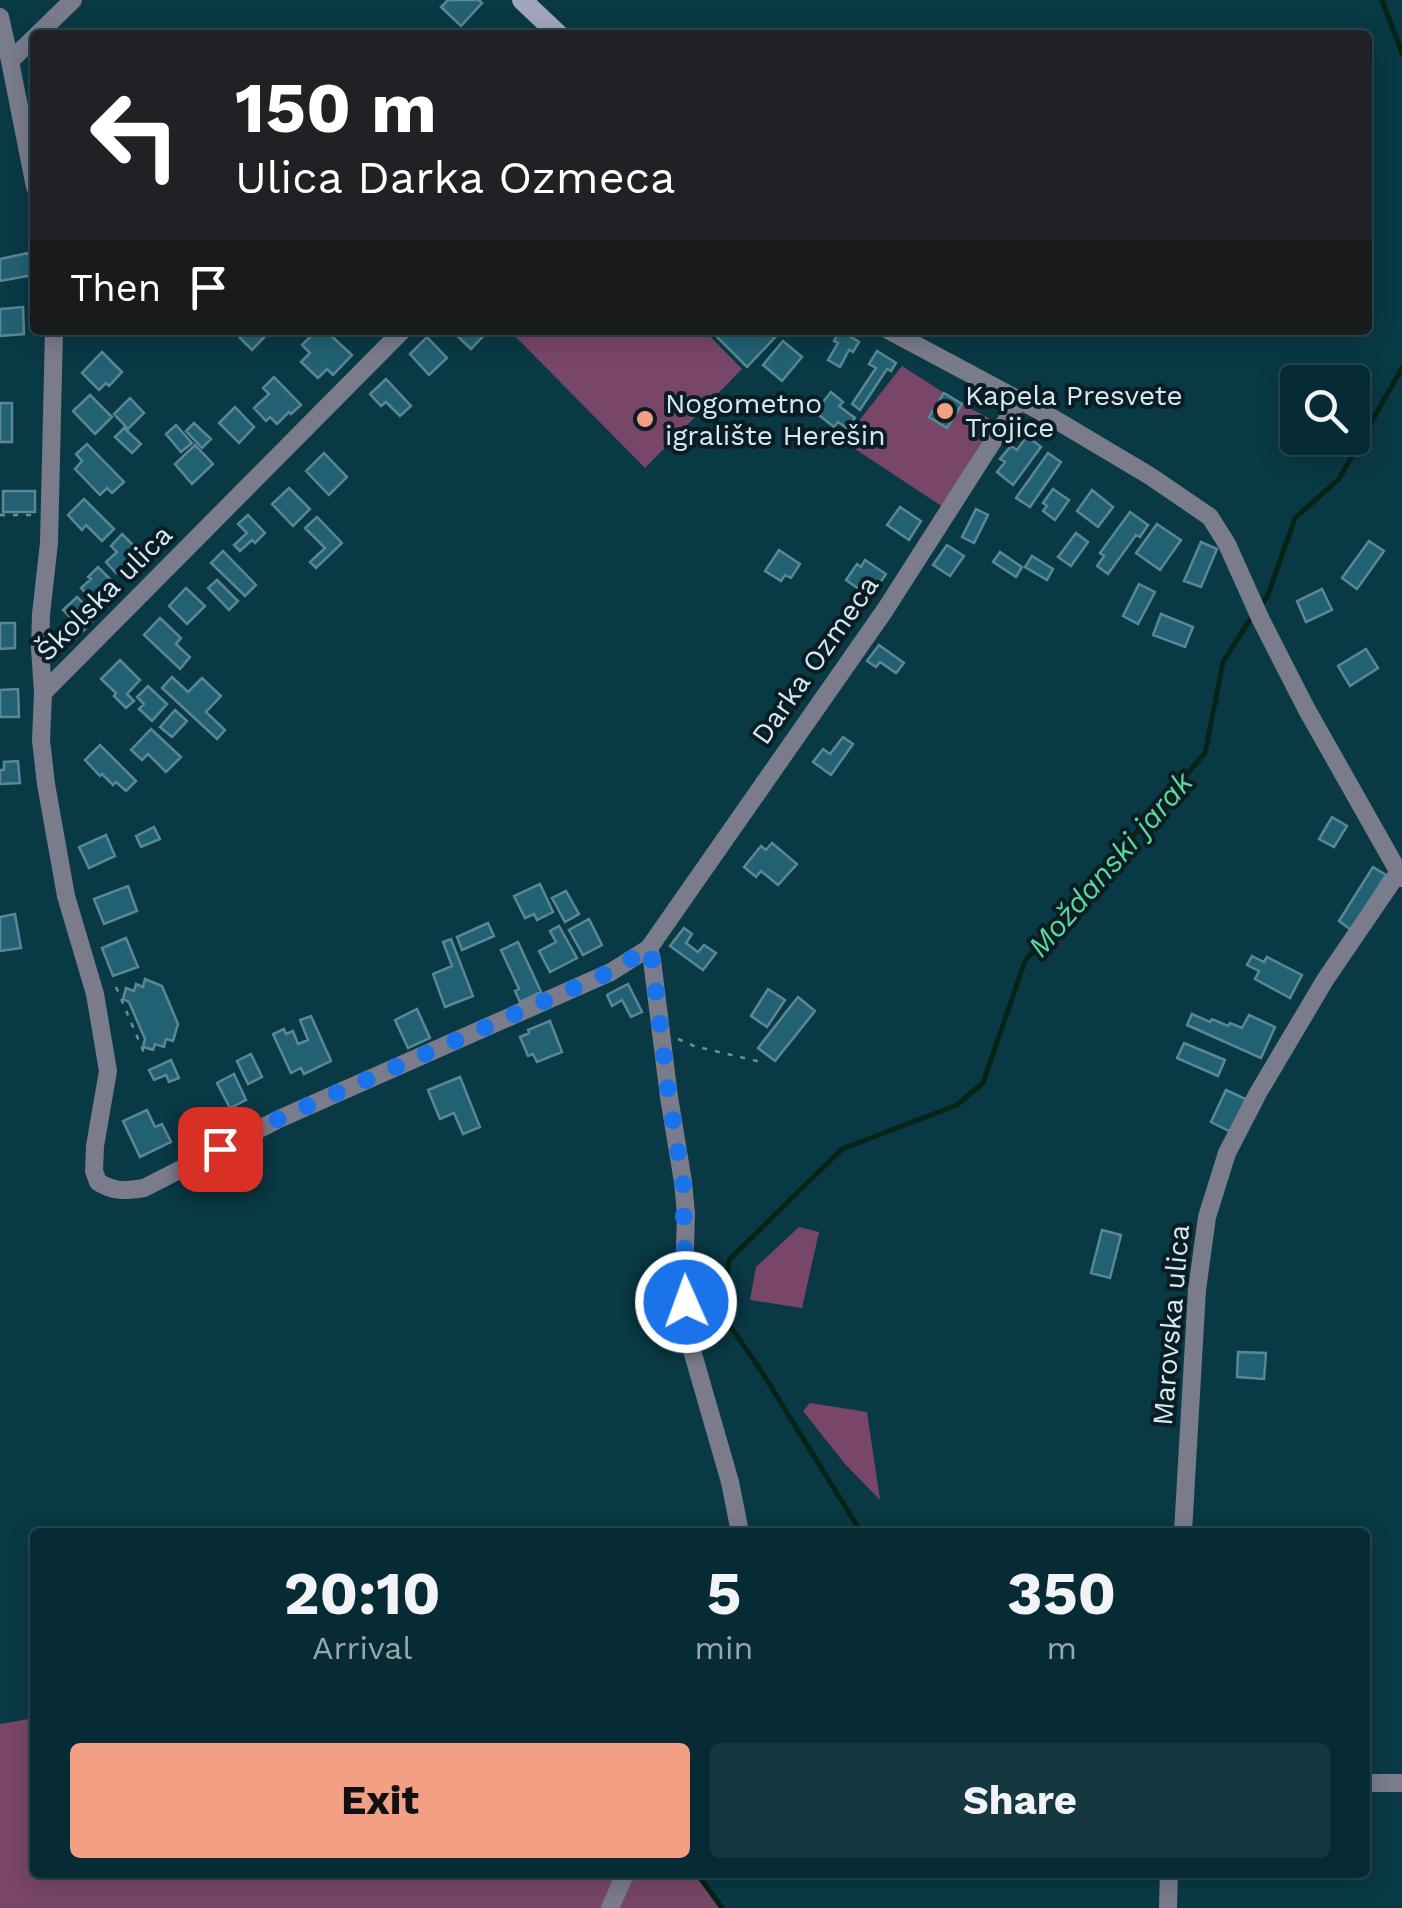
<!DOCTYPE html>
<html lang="en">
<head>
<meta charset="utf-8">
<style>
  :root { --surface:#072b34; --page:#153740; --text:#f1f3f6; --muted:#98a7ac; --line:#28474f; --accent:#f39f83 }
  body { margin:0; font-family:"Work Sans",sans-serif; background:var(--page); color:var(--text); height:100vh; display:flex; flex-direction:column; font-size:38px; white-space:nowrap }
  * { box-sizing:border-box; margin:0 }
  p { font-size:32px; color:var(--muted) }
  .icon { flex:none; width:55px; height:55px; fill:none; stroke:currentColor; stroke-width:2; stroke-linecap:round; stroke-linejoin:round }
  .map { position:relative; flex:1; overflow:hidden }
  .sheet { position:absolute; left:30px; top:1528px; width:1340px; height:350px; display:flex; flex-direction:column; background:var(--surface); border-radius:10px; box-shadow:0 5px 25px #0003,0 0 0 2px var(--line) }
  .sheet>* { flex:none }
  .guide { position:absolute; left:30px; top:30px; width:1342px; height:305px; border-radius:10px; box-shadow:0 5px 25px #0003,0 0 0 2px var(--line); background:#202124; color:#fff; overflow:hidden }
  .controls { position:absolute; left:1280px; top:365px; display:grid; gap:20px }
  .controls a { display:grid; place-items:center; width:90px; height:90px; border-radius:10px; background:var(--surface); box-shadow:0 5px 25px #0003,0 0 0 2px var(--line); font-size:50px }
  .pin { position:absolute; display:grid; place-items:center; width:85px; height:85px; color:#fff; margin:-42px; border-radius:20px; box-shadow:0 5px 15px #0006 }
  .me { position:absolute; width:110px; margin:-55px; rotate:358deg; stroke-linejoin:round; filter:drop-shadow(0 0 8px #0008) }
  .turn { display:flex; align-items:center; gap:35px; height:210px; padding:0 40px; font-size:45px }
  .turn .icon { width:130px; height:130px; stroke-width:2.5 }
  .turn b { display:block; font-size:70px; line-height:85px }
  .then { display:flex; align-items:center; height:95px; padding:0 40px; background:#0003; gap:20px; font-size:38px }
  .eta { display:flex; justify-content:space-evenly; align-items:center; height:170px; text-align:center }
  .eta b { font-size:60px; font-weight:700; line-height:70px }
  .cta { display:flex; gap:20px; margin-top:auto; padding:20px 40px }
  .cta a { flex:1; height:115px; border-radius:10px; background:var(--accent); color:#111; font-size:40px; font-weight:700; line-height:115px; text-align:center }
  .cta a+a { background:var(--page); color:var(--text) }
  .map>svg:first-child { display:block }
</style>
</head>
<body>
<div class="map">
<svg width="1402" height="1908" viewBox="0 0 1402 1908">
  <rect width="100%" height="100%" fill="#093945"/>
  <!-- green -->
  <path fill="#784668" d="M509 330H704L742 369 645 468Z
    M902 366 944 393 930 418 947 428 962 404 994 421 943 507 843 441Z
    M799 1227 819 1232 802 1308 750 1300 756 1267Z
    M810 1403 867 1412 880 1500 845 1464 803 1411Z
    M35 1718V1872L696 1873 722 1908H0V1724Z"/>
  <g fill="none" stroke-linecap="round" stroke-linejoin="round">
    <!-- stream -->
    <path stroke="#052415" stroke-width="5" d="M1382 0 1402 53
      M1260 607 1268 595 1295 518 1339 479 1402 368
      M861 1532 760 1369 721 1313 729 1260 842 1149 957 1105 983 1083 1025 961 1205 753 1223 662 1253 615
      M696 1872 722 1908"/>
  </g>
  <!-- building -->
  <path fill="#226173" stroke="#5b8795" stroke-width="2.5" d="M448 0H479L482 3 461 26 441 7Z
    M28 253 33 275 0 281V259Z
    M23 307 24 334 0 336V309Z
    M248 330H271L252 350 240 338Z
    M317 330H325L352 355 333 375 327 369 318 378 301 362 310 353 302 345Z
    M451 330H484L486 333 471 349Z
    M710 330H782L747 367Z
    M840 330 859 342 853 352 849 350 840 367 828 360 838 343 834 341Z
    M427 337 447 358 429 375 410 354Z
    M783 341 802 357 782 381 763 365Z
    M877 351 896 363 891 371 887 369 860 410 852 404 876 368 869 364Z
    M102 352 122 372 109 386 106 383 99 390 82 373Z
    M274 377 301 405 291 414 289 412 277 424 270 417 266 421 254 408 269 394 263 388Z
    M386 379 411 406 400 416 386 402 381 406 370 394Z
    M831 392 843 402 839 406 855 418 847 428 838 422 834 427 815 412Z
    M944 393 962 404 947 428 929 417Z
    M90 395 112 417 95 434 73 411Z
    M130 398 144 413 128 429 114 414Z
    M0 403H12V442H0Z
    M235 407 254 427 239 443 219 423Z
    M194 423 211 439 202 448 186 431Z
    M176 425 192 443 181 452 166 434Z
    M124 428 141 444 132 453 115 437Z
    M1027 436 1041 447 1013 485 997 472 1005 462 1000 459 1011 446 1017 450Z
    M87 444 124 482 112 493 107 488 100 495 75 469 82 461 76 454Z
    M195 445 213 464 192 484 175 464Z
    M324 453 347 477 329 495 306 471Z
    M1048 453 1061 462 1030 507 1016 498Z
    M289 488 310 509 293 526 272 504Z
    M1053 489 1069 500 1055 520 1043 511 1047 506 1043 503Z
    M1092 490 1113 507 1098 527 1077 511Z
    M3 491H35V512H3Z
    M84 499 114 529 102 541 86 525 82 530 68 515Z
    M900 507 921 521 909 540 887 525Z
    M976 509 988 515 974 543 962 537Z
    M1130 512 1148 525 1140 537 1136 535 1108 574 1097 566 1104 556 1100 553Z
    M248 515 265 533 255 543 252 540 240 551 234 545 247 533 238 524Z
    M317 517 342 543 316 568 310 562 325 548 305 528Z
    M1157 524 1181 540 1160 570 1136 553Z
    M1076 533 1088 542 1071 566 1058 557Z
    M122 534 139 551 116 573 106 562 117 552 111 546Z
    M1369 541 1384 551 1357 589 1342 578Z
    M1201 542 1217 549 1201 587 1184 581Z
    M947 545 964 556 950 576 933 565Z
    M779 550 800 564 791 578 785 575 781 581 765 571Z
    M223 551 256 585 245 596 211 563Z
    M1000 552 1022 567 1016 577 993 562Z
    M1032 556 1053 569 1047 580 1025 567Z
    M865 560 886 574 870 597 846 580 857 564 861 567Z
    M98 567 118 587 96 609 88 601 91 598 81 588 91 579 88 577Z
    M217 580 238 601 229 610 208 588Z
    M1139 584 1155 592 1138 624 1123 616Z
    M186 588 205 606 187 624 169 606Z
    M1322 589 1332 610 1306 622 1297 601Z
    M77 597 97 617 76 638 65 627 72 619 63 610Z
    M1161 614 1193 627 1185 647 1153 635Z
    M160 618 181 638 176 644 190 657 180 669 144 635Z
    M0 623H15V648L0 649Z
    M879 645 904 663 896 673 880 662 876 667 867 661Z
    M1366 649 1378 668 1350 686 1338 666Z
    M120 660 140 680 127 694 134 701 126 708 114 696 116 693 101 679Z
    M172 677 188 692 202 678 221 696 206 712 225 730 217 739 162 688Z
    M148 686 167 704 152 721 139 709 144 704 137 697Z
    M18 689 19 717H0V690Z
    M175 710 187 721 172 737 160 727Z
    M151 729 181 757 166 772 148 754 142 760 131 750Z
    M843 737 853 744 831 775 813 762 823 749 830 754Z
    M100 745 136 781 126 791 116 782 113 785 102 774 100 776 85 760Z
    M18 761 20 783 0 784V770H4V762Z
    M1332 817 1347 826 1334 847 1319 839Z
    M154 827 160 839 141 847 136 836Z
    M106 835 115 856 89 868 79 847Z
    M772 843 797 864 778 885 761 871 756 877 744 867 761 846 766 850Z
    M1373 867 1386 875 1351 930 1339 921Z
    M540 884 553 912 537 920 534 914 525 918 514 896Z
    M128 886 137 911 104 924 94 899Z
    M566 891 579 914 565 922 552 898Z
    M15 914 21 948 0 951V917Z
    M589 919 602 945 583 955 569 930Z
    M488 923 494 936 462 950 457 937Z
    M559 926 577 958 550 972 539 951 556 942 550 931Z
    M684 928 692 934 686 943 698 952 704 945 716 953 703 970 670 946Z
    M126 938 138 967 113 976 102 948Z
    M451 939 473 996 445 1007 433 974 452 966 443 942Z
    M518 942 541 992 520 1002 515 991 519 989 501 950Z
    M1252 956 1264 962 1267 957 1302 975 1290 998 1255 979 1259 971 1247 965Z
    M145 979 162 986 178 1024 173 1041 166 1039 164 1047 155 1044 153 1050 143 1047 145 1039 129 1002 123 999 126 988 134 991 136 984 143 987Z
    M628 984 642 1012 631 1017 622 1000 612 1006 607 995Z
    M768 989 785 1000 767 1027 751 1016Z
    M798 997 815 1011 775 1061 758 1048Z
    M417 1009 430 1038 408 1048 395 1020Z
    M1192 1014 1210 1022 1212 1019 1228 1026 1230 1023 1242 1028 1249 1015 1275 1027 1261 1058 1187 1025Z
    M311 1016 331 1061 304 1074 301 1068 291 1073 273 1034 284 1029 286 1034 293 1031 298 1044 308 1040 300 1020Z
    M550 1021 562 1052 537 1062 533 1054 528 1056 520 1037 529 1033 528 1030Z
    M1184 1043 1225 1060 1218 1076 1177 1058Z
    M251 1054 262 1077 248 1084 237 1061Z
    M171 1060 179 1078 169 1082 166 1075 154 1080 149 1070Z
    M234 1074 246 1100 230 1108 217 1083Z
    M460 1077 480 1127 463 1134 454 1113 440 1119 428 1090Z
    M1226 1090 1248 1100 1233 1133 1211 1122Z
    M147 1110 155 1127 162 1124 171 1142 140 1157 123 1121Z
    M1102 1230 1121 1235 1110 1278 1091 1273Z
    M1238 1352 1266 1353 1264 1379 1237 1377Z"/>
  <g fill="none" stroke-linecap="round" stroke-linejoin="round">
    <!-- path -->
    <path stroke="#6b8f99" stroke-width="2.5" stroke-dasharray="5 8" stroke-linecap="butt" d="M0 515H33
      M116 987 145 1055
      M678 1039 694 1046 765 1063"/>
    <!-- street -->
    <path stroke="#7a7c8c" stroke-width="18" d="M0 17 10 61
      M37 35 73 0
      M35 37 10 61 35 187
      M403 330 43 693 41 740 46 784 66 896 95 994 108 1071 95 1146 94 1171 98 1182C114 1192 126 1191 144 1188L279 1119 611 972 649 948 885 610 1020 399
      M888 330 1051 417 1150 476 1210 517 1227 544 1261 620 1307 710 1402 878
      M43 693 40 648 41 614 49 543 54 330
      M649 948 652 960 669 1097 683 1182 686 1214 684 1279 691 1347 730 1482 740 1532
      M1183 1532 1197 1290 1207 1217 1227 1153 1258 1093 1325 980 1398 873
      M1365 1783H1402
      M610 1908 626 1872
      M1168 1908 1169 1872"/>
    <!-- secondary -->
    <path stroke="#a2a5be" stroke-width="20" d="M522 0 559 35"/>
  </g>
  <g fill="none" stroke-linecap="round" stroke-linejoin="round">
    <!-- route -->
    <path stroke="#1a73e8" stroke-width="18" stroke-dasharray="0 32.4" d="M220 1149 280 1118 610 972 649 948 652 960 669 1097 683 1182 686 1302"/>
  </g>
  <!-- markers -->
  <g fill="#f39f83" stroke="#0b1d23" stroke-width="4">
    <circle cx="945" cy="411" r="10"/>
    <circle cx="645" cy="419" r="10"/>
  </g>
  <g text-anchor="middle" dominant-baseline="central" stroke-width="8" stroke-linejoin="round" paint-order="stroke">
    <!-- poi labels -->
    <g font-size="28" fill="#d3eaf2" stroke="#0b1d23" text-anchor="start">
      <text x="965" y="395">Kapela Presvete<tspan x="965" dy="32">Trojice</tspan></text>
      <text x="665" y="403">Nogometno<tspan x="665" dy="32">igralište Herešin</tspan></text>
    </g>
    <!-- street labels -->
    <g font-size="28" fill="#d3eaf2" stroke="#0b1d23">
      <text transform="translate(104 593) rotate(-45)">Školska ulica</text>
      <text transform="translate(815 660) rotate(-55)">Darka Ozmeca</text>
      <text transform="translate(1171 1325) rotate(-85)">Marovska ulica</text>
    </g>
    <!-- water labels -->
    <g font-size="30" font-style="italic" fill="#59da9d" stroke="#0b1d23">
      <text transform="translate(1110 864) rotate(-49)">Moždanski jarak</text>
    </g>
  </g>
</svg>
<div class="controls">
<a><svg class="icon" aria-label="search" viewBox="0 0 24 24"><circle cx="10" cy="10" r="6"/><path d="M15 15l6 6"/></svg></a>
</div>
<div class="pin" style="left:220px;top:1149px;background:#d93025"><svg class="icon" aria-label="arrive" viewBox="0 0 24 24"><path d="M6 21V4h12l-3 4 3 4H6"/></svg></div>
<svg class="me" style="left:686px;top:1302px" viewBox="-20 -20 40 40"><circle r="17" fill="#1a73e8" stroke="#fff" stroke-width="3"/><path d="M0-11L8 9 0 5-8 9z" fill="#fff"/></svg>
<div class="guide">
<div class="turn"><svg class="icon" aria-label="left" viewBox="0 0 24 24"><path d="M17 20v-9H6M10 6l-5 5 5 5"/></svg><div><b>150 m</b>Ulica Darka Ozmeca</div></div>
<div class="then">Then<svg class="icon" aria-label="arrive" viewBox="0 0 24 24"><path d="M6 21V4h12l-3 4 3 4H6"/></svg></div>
</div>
<section class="sheet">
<div class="eta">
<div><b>20:10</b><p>Arrival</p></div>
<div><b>5</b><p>min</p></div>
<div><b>350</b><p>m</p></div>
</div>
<div class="cta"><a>Exit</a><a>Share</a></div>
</section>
</div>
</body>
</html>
